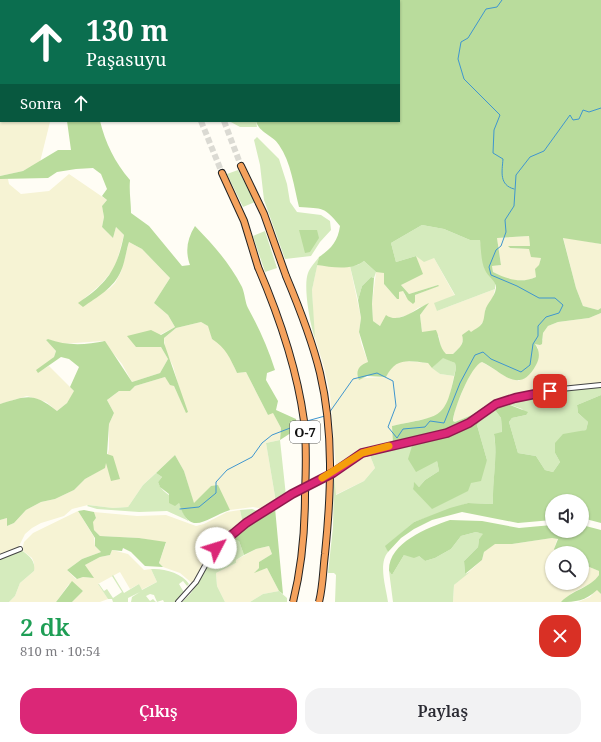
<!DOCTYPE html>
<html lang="tr">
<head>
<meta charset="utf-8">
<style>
  :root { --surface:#fff; --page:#f2f2f3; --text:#2b2b33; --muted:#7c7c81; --accent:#db2777 }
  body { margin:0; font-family:"Noto Serif",serif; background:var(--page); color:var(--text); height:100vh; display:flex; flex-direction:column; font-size:15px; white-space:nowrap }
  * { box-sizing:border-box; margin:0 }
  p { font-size:13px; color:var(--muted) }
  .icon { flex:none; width:22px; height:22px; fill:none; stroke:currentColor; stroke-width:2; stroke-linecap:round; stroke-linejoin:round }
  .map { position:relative; height:602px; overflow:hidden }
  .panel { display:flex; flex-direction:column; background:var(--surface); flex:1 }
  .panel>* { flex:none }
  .guide { position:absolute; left:0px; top:0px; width:400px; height:122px; box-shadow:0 1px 3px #0004; background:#0b6e4f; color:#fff; overflow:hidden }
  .fabs { position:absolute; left:545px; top:494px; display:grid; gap:8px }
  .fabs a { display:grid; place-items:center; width:44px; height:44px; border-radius:50%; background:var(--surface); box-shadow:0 1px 3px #0004; font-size:20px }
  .pin { position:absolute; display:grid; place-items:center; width:34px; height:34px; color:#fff; margin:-17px; border-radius:8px; box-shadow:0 2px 6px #0006 }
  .me { position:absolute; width:44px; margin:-22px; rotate:50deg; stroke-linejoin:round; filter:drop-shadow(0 0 3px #0008) }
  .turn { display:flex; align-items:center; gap:14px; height:84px; padding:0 20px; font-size:18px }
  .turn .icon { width:52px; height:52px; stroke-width:2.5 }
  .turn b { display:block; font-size:28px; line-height:34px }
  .then { display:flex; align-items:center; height:38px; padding:0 20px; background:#0003; gap:8px; font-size:15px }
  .round { display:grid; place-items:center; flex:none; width:42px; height:42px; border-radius:16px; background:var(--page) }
  .headline { display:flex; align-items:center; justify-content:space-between; height:68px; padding:0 20px }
  h1 { font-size:24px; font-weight:600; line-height:30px; color:#1e9e55 }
  .cta { display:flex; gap:8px; margin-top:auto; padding:8px 20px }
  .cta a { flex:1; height:46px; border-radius:16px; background:var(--accent); color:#fff; font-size:16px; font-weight:600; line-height:46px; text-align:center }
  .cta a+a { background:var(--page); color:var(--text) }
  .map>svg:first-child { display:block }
</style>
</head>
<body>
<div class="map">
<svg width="601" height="602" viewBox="0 0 601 602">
  <rect width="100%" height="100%" fill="#fffdf5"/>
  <!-- farmland -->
  <path fill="#f6f3d4" d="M0 79 1 121 50 122 40 162 23 171 0 176Z
    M69 174 107 200 102 206 104 217 102 227 113 238 116 227 124 235 115 268 100 285 79 303 109 289 115 283 121 272 129 242 142 249 170 278 154 303 168 315 175 327 136 347H161L168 359 160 373 132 382 122 364 103 341 61 344 48 339 46 340 56 351 54 357 38 372 49 366 75 392 67 403 57 411 46 402 27 396 0 404V179H8L9 184 21 194 49 191Z
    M529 236 530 246 509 247 510 248 529 249 541 258 536 277 528 280H509L493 272 492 266 501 265 497 238Z
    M563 237 601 244V308L598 310 583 306 576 288Z
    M416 256 434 258 455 296 437 311 495 289 492 301 485 310 486 318 479 327 463 340 461 346 453 354H445L441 349 439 336 422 333 420 315 428 304 418 308 408 315 393 319 388 317 380 326 373 321 372 304 376 272H384V284L397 299 399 292 403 290 405 296 414 298 415 295 438 286V285L409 294 401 285 419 265Z
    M317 265 350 266 361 318 359 332 361 343 368 362 361 378 386 377 390 368 397 363 405 361 428 363 440 374 454 376 448 404 441 412 434 417 392 426 393 444 361 453 336 470 330 394 324 367 314 335 312 290Z
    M601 313V384L556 388 521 394 506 398 486 407 484 406 472 415 455 422 453 421 455 409 465 385 473 369 479 363 482 362 507 377 519 381 538 348 535 344 543 340V333L548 326 558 322 589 318Z
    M201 322 209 326 212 339 222 345 228 353 237 373 246 372 268 415 273 412 281 428 280 440 266 443 276 502 265 509 253 507 230 510 223 497 211 486 194 504 184 471 175 455 143 485 128 507 113 508 88 505 72 509 64 516 41 523 32 528 25 534 18 548 0 555V520L7 518V526L14 523 26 510 41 502 55 499 74 490 85 479 104 468 109 449V424L114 413 107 400 119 391H130L135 386 165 377 174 386 186 412 173 366 165 350 164 338 176 328Z
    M369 453 375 468 364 481 335 495 334 477 352 462Z
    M240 510 243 524 216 547 193 584 180 573 163 567 159 563 166 543 139 538 100 536 94 530 92 522 96 518 94 512 137 516 166 515 196 526 204 524 227 512Z
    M78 511 94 537 95 546 101 552 82 559 67 570 76 579 83 577 93 578 85 565 100 557 110 555 112 550 128 554 144 570 151 569 157 582 141 590 139 584 130 589 120 572 98 584 108 599 100 602H72L83 591 69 584 56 602H9L15 596 20 583 34 571V563L32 558 22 550 24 542 33 533Z
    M558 537 554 549 556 553H552V583H582V564L599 571V575L595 581 572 593 561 602H453L454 585 482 560 484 552 495 543 512 544Z
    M269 546 272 554 259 562V568L255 572 267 568 279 591 263 594 250 602H225L217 586 216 573 236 563V560L256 549Z
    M597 589 601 594V602H578L590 597Z"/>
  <!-- green -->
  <path fill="#d5ebbd" d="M229 121H256L257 127H240Z
    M257 137 279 159 287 184 290 202 297 212 321 215 330 221 331 230 320 242 311 256 285 259 264 200 260 165 254 140Z
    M238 170 255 202 243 207 227 174Z
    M422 225 444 229 470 240 480 239 485 269 495 281V289L437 311 434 303 455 295 434 258 424 262 416 256 396 262 391 243Z
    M265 231 277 268 265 272 253 236Z
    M319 257 312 290 315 338C310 325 303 286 308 273 310 268 315 262 319 257Z
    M364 261 376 272 374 278 371 277 362 286 358 300 350 266 358 265Z
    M443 357 455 363 456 368 454 376 440 374 432 368Z
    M601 387V395L577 405 578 413 588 422 586 430 575 433 555 453 560 462 553 472 545 470 536 456 518 453 509 422 512 418 526 415 522 409 505 403 550 392Z
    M495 410 501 418 502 433 494 435C498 458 492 481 493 504L468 503 414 522 386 546 388 552C378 564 386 587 388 602H335L336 575 334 573H328L333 527 334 477 336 495 364 481 375 468 369 453 413 443 437 461 439 471 425 480 419 487 414 483 413 489 471 483 487 460 477 425 483 417Z
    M280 440 286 496 276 502 266 443Z
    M156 473 162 477 158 482C161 492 171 495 178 502 183 509 183 516 189 521L167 511 139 512 97 509 87 506 88 505 113 508 128 507 143 485Z
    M252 509 260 512 243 524 240 510Z
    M476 532 484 534 479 539 478 547 464 561 465 574 470 572 454 585 453 602H393L389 571 392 575 404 555 419 556 425 561 435 558 451 549 461 536Z
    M231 539 239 541 244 555 236 560V563L216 573 217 586 225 602H182L191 593 216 552Z
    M20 549C28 555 36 560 34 571L20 583 15 596 9 602H0V559L18 552Z
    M151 569C164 568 182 573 189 584L187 586 183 581 179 584 185 594 176 602H164L163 600 157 602 154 595 150 594 146 596 150 601 153 599 156 602H131L132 597 140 592 128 598V602H113L112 599H108L98 584H99L104 591 107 589 113 598 122 592 112 576 113 575 124 593 139 584 142 590 157 582Z
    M279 591 287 598V602H250L263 594Z"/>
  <!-- forest -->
  <path fill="#b9dc9c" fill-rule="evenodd" d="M300 0H601V244L563 238 576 288 583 306 598 310 601 308V313L589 318 558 322 548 326 543 333 542 344 540 345 535 344C540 351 540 358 536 365 519 396 503 372 482 362 471 365 453 411 453 421L455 422 472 415 485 406 486 407C455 432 431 436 393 444L392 426C443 415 445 421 456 368L455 363 443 358 432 368 428 363C408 361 396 357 386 377L367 376 359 380C355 371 359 365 368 362L359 332 361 318 358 300 362 286 371 277 374 278 372 304 373 321 380 326 386 315C399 325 417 308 429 303L420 315 422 332 436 330C440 338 439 347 446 354H453C459 348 465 344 462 335L469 330 471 332C484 324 483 324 485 311 487 303 495 297 496 288 496 280 488 277 485 270 481 262 481 249 480 240H470L444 229 422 225 391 243 396 262 416 256 423 274 401 285 409 294 438 285 439 286 415 295V302L413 304 408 300 403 291 399 292V299H397L384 284V273L376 272 364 261C351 271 332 267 317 265L319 257C331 249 338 241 340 226 324 206 323 209 299 207 294 187 291 162 279 145 273 135 259 133 256 121H399V1ZM529 236 530 246H508L510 248 529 249 531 257 541 258 539 265 535 269 536 277C521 284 507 279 493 272L492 266 501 265 497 238Z
    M67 121H100C105 142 115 163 130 180 129 192 131 202 131 213L149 226 182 266 190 265C185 251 187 239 195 226 214 246 229 262 242 287 245 294 245 302 248 308 259 328 268 348 275 370L267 373 266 380 278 401 276 410 296 419 297 429 280 440 281 428 273 413 268 415 246 372 237 373C230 358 226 348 212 339L208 326 201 322 176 328 164 338V343L188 412 186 413 174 386 170 385 165 377 135 386 130 391H119L107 400 114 413 109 424 107 454 113 456 120 479 111 481 106 463 105 468 85 479 74 490 55 499 41 502 26 510 14 523 7 526V518L0 520V404C27 396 33 392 57 411L67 403 74 391 70 387 79 367 69 359 61 357 38 373 36 370 54 357 56 351 46 340 48 339C66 346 86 345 105 341L132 382 160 373 168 359 161 347H136L127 336 151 330 161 335 175 327 168 315 154 303 170 278 142 249 129 242C126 251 125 262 121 271 114 288 97 297 83 307L78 303C108 283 117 269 124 235L116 227 113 238 102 227 104 217 102 206 107 200 102 196 107 189 101 174 93 168 76 169 57 172 48 178 0 179V176L23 171 58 150H71Z
    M299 230H317L319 238 310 252 305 253Z
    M601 395V523L582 518V501H552V520L518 523 462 512 432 520 414 529 401 538 388 552 385 546 414 522 450 508 468 503 493 504C492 480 498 458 494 434L502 432 501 418 495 410 483 417 477 425 487 460 481 481 471 483 468 491 432 509 413 489 414 482 419 487 425 480 439 471 437 461 416 472 408 459 413 443 446 435 505 403 528 412 526 415 512 418 509 422 518 453 536 456 545 470 553 472 560 462 555 453V443L563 434 586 430 588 422 578 413 577 405Z
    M175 455 184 471 194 503 211 486 218 485 230 510C207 517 190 539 179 503L175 506 169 503V494L160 487 158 482 162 477 156 473Z
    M275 508 283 594 279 591 267 568 254 573 259 568V562L272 554 269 546 256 549 244 555 239 541 231 539 257 518Z
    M84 510 94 512 96 518 93 522 94 530 100 536 139 538 166 542 159 563 163 567 145 566 131 552 123 548 122 551 112 550 110 555 100 557 85 565 94 578 83 577 77 579 67 570 82 559 101 552 95 546V538L78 511Z
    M450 520 482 521 519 528 552 525V531H582V525L601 530V594L597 590C585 601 576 602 561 602 572 590 590 588 599 575V571L582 564V553H556L554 549 558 539 552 538 512 544H495L484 552 482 560 465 574 464 561 478 547 479 539 483 534 476 532 461 536 451 549 435 558 425 561 419 556 414 558 404 555 392 575 389 571C388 543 427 528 450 520Z
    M72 581 83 591 72 602H56Z"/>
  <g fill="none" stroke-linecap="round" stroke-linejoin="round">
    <!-- stream -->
    <path stroke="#3f96cf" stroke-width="1" d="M502 0 497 7 486 9 468 38 461 42 458 59 464 79 500 115 494 130 493 153 503 159C502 172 499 185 514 189
      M329 413 353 379 377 373 393 381 396 406 388 427 397 438 403 429 425 427 430 421 444 423 460 383 475 355 483 352 491 359 521 372 530 365 533 344 538 336V326L546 317 559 313 563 305 555 298H539L517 286 491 275 489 267 496 250 501 246 506 232 505 220 514 206 516 175 530 157 544 151 570 115 573 120 579 119 583 110 589 112 601 108
      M307 421 325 416
      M180 509 199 507 216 493V482L227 470 252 457 262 443 272 435 298 425"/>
    <!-- highway-tunnel -->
    <path stroke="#dbdad3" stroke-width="6" stroke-dasharray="6 3" stroke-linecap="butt" d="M154 0V1
      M176 0V1
      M201 121 222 173
      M224 121 241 166"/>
    <!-- minor casing -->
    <g stroke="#444" stroke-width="6">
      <path id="minor" d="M0 557 20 549
        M178 602 196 582 212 553 246 523 292 495 333 473 360 455 447 433 469 423 496 404 515 398 561 389 601 385"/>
    </g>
    <!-- highway casing -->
    <g stroke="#222" stroke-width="8">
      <path id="highway" d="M241 166 264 214 286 276
        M222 173 244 221 258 267"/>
    </g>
    <!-- minor -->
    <use href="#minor" stroke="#fff" stroke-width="4"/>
    <!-- highway -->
    <use href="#highway" stroke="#f5a25d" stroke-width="6"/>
    <!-- highway-bridge casing -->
    <g stroke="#222" stroke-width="8" stroke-linecap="butt">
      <path id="highway-bridge" d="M258 267C279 316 297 368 304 421 307 445 306 470 305 494 305 531 302 566 293 602
        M286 276C299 307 312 340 320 373 334 432 331 495 325 554 323 570 323 586 319 602"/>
    </g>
    <!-- highway-bridge -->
    <use href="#highway-bridge" stroke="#f5a25d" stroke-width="6"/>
  </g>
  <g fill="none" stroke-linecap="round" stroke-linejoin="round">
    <!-- route casing -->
    <g stroke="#8e194d" stroke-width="10">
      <path id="route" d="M216 548 246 523 292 494 333 473 362 453 447 433 469 423 496 404 515 398 550 391"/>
    </g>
    <!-- route -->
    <use href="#route" stroke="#db2777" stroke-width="7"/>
    <!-- slow -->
    <path stroke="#f59e0b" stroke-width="7" d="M322 478 362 453 389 446"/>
  </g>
  <g text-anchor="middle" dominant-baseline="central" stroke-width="4" stroke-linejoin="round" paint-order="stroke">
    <!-- shield labels -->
    <rect fill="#fff" stroke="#585858" stroke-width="1" x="290" y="421" width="30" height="22" rx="3"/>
    <g font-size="13" font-weight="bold" fill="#111">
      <text x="305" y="432">O-7</text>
    </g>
  </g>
</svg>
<div class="fabs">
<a><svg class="icon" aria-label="sound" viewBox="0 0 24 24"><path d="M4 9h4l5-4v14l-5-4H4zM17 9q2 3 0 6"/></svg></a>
<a><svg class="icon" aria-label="search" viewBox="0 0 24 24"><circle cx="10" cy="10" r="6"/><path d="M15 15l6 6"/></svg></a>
</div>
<div class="pin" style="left:550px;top:391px;background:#d93025"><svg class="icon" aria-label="arrive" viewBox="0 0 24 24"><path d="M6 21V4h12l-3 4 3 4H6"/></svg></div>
<svg class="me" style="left:216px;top:548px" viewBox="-20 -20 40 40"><circle r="19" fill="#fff"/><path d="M0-13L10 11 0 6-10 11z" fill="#db2777"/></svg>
<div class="guide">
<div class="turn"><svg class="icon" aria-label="ahead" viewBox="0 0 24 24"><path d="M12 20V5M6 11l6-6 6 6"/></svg><div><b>130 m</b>Paşasuyu</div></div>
<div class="then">Sonra<svg class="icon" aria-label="ahead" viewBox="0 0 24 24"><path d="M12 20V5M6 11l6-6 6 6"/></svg></div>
</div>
</div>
<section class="panel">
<div class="headline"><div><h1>2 dk</h1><p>810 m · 10:54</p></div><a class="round" style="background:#d93025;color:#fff"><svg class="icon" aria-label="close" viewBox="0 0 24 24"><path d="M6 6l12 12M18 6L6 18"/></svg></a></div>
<div class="cta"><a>Çıkış</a><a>Paylaş</a></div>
</section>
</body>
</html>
